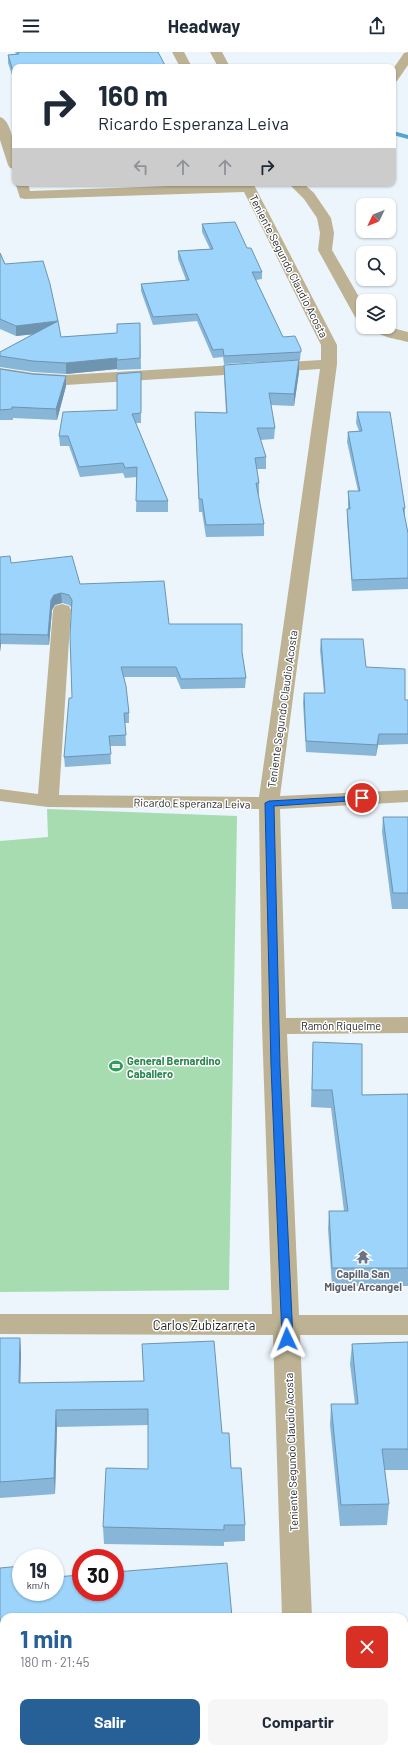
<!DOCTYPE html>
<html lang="es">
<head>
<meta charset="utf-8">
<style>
  :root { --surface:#fff; --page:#f6f6f7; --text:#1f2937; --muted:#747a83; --accent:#275f97 }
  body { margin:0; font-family:Barlow,sans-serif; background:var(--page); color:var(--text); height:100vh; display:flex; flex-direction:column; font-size:15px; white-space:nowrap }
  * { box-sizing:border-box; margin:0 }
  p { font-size:13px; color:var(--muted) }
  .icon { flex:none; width:22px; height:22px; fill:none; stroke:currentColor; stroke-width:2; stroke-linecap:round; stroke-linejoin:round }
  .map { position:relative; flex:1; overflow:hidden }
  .details { position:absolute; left:0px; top:1561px; width:408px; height:140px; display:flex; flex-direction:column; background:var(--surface); border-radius:12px 12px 0 0; box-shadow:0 1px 3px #0004 }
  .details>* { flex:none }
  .guide { position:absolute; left:12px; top:12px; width:384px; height:122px; border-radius:8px; box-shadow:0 1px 3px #0004; background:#fff; color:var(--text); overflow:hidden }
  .needle { width:26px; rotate:227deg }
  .tools { position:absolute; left:356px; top:146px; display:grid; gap:8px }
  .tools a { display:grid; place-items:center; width:40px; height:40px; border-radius:8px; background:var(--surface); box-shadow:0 1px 3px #0004; font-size:20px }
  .speed { position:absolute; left:12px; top:1497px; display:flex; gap:8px; font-size:20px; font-weight:700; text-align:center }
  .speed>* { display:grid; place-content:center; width:52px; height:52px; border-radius:50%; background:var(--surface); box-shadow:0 1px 3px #0004; line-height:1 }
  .speed small { font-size:10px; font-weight:400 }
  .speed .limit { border:6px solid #d22; background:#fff; color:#111 }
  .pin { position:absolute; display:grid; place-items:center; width:34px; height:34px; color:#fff; margin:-17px; border:2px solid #fff; border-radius:50%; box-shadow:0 1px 4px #0007 }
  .me { position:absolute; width:44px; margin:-22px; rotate:358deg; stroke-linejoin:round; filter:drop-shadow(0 0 3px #0008) }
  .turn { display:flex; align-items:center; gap:14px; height:84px; padding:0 20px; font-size:18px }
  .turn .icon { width:52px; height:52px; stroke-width:2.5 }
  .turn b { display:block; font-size:28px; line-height:34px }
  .lanes { display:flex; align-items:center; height:38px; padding:0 20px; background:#0003; justify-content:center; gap:20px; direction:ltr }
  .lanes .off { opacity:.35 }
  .round { display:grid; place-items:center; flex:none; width:42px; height:42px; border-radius:8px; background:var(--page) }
  .head { display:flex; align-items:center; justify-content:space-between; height:68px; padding:0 20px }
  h1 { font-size:24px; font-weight:700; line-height:30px; color:var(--accent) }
  .cta { display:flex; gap:8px; margin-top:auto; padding:8px 20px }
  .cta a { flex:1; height:46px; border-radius:8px; background:var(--accent); color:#fff; font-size:16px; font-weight:700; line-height:46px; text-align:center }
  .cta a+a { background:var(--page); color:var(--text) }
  header { display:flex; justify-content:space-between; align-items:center; height:52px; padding:0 20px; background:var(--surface); font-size:18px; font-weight:700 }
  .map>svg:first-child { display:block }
</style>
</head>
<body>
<header><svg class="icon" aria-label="menu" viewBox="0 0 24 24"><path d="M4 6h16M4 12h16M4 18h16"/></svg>Headway<svg class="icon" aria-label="share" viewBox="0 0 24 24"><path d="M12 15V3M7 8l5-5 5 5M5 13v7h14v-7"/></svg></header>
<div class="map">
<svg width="408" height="1701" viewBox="0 0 408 1701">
  <rect width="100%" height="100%" fill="#ecf5fc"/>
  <!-- green -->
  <path fill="#a7dbb0" d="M47 757 237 764 229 1238 0 1240V789L48 785Z"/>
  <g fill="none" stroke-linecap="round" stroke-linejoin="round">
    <!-- stream -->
    <path fill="#55a4cd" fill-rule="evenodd" d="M393 79 408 83V87L393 83Z"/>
    <!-- minor -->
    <path fill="#bdb394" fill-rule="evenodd" d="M172 0H184L192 15H180Z
      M210 0H222L230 15H218Z
      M408 0V13L397 29 393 30V17L404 1Z
      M0 65C14 69 15 105 15 117L10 116 8 113 0 88Z
      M15 130 28 131 30 139 253 131 337 293V312L280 744 408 738V750L280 757 286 966 408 965V981L287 982 299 1263H408V1283H300L312 1565H282L273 1283 0 1282V1262H272L262 974 259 757 48 755 0 749V737L38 742 53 558 55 554 62 552 69 554 71 558 59 743 259 745 320 317 66 333 33 331 0 326V316L33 321 66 323 321 308V293L244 140 25 147 20 146Z
      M288 131H303L314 141 331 166 334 181 332 198 363 252V270L358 268 355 265 318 198 320 181 317 166 304 147Z
      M370 275H389L408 280V290C397 287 378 285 370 275Z
      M404 1655H408V1683H404Z
      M0 1658H4V1686H0Z
      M286 1697H318L319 1701H287Z"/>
  </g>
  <!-- wall -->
  <path fill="#87b6d8" d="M15 0H158L15 15V32L8 11V3L16 2Z
    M202 172 247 196 262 220V227L256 228 283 285 301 297 300 308 224 312 223 305 213 306 197 269 153 273 141 239V232L186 228 178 207V199L210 197 202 180Z
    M0 201 5 212 61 285 117 281 140 271 141 317 117 318V317L66 322 33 320 0 315V300L33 282 16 284 0 277Z
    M224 313 299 320 294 354 271 353 275 376 274 387 260 388 266 405V417H257L259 431V443H258L264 472V484L206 485 202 460H199L195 360 226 361 224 325Z
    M0 317 32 322 66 324V334L57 368 13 366V368H0Z
    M141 320V371H136L168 449V460H136L137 425 125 426 123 421 80 425 69 394H60L59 384 117 358Z
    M357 360 405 456V466L408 481V537L352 539 347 468V457H348V439H358L347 390 348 380 359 379 356 371Z
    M0 505 11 511 80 532 169 572 242 600 246 626 245 636 181 637 176 625H124L129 661V671H125L126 694H110L111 712 65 715 64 705 72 646V556L69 553 62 551 55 553 52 558 49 593 1 592 0 600Z
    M321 587 366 615 405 648H408V692L378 693 376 704 306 700 303 651 304 641H324L320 598Z
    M383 765H408V857H392L382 780Z
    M313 990 362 1043 408 1042V1234H332L328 1177 329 1159H344L331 1056 311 1055Z
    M0 1286H20L21 1302 20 1331 144 1329 142 1292 222 1381 245 1473V1489L224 1490V1494L104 1492 103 1475 148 1417V1373L57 1375 55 1442 0 1446Z
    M408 1290V1418H385L389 1452 387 1473 340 1474 330 1373 331 1352H355L350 1312 352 1292Z
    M0 1516 4 1565V1601L0 1602Z"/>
  <!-- shaded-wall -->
  <path fill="#6e94b0" d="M58 269V280L16 284V274Z
    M117 306V317L66 322V311Z
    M299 308V320L294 354V342Z
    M66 324V334L57 368 56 357Z
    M61 541 62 551 55 553 52 558 49 593 48 583 51 548 54 543Z
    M0 582 1 592 0 600Z
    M379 682 378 693 376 704 377 693Z
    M20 1286 21 1302 20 1348 19 1331Z
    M56 1358 57 1375 55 1442 54 1426Z"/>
  <!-- building -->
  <path fill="#9dd4fb" stroke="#6e94b0" d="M18 0H158L166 15H15V25L8 3 19 2Z
    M235 170 247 196H251L262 220H252L283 285 295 284 301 297V300L224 304 223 297 213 298 197 262 153 265 141 232 189 228 178 199 213 197 202 172Z
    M0 201 5 212 43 209 50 232 58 269 16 274 0 267Z
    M58 269 61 285 117 281V272L140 271V306L117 308V306L66 311 33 309 0 304V300Z
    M299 308 294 342 269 341 275 376H257L266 405 255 406 259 431H256L264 472 206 473 202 447H199L195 360 227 361 224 313Z
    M0 317 32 322 66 324 56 357 12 355V357L0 358Z
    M141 320V361L132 362 168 449H136L137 415 125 416 123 411 79 415 68 384H59L63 360 117 358V322Z
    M357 360H390L405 456H403L408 481V526L352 528 347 457H350L348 439H360L348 380 362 379Z
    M10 504 11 511 72 504 80 532 164 529 169 572H242V600L246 626 181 627 176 615H121L126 634 129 661H124L126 683 109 684 111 702 64 705 69 646H72L70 583 72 548 69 543 61 541 54 543 51 548 48 583 0 582V584V505Z
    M321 587H363L366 615 405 617V648H408V682H379L377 693 306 689 304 641H325Z
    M383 765H408V841H393Z
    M313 990 362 992V1043L408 1042V1216H332L329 1159H348L332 1038H312Z
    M0 1286H20L19 1331 144 1329 142 1292 214 1289 222 1381H229L231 1416H241L245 1473H224V1478L103 1475 106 1416 148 1417V1357L56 1358 54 1426 0 1430Z
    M408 1290V1397H382L389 1452 341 1453 331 1352H358L352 1292Z
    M227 1511 232 1565H4V1583L0 1584V1516L21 1514V1540H55V1525L81 1523V1540H115V1520Z"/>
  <!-- route -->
  <path fill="#1a73e8" stroke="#114b97" d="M362 744H365V748L274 754 280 1014 293 1287 291 1290H283L282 1287 271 1014 265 751 269 749Z"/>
  <!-- icons -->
  <defs>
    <g id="stadium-bare" transform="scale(1.08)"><path d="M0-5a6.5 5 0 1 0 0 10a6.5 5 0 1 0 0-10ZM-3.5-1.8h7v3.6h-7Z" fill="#2e9e5b" stroke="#fff" stroke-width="2.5" paint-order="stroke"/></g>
    <g id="temple-bare" transform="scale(1.08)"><path d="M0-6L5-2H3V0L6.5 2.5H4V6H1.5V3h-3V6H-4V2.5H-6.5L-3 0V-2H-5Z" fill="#6b7280" stroke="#fff" stroke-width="2.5" paint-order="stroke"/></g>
  </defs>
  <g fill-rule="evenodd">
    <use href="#stadium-bare" x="116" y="1014"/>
    <use href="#temple-bare" x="363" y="1205"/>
  </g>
  <g text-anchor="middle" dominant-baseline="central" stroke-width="3" stroke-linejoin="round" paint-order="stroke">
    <!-- street labels -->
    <g font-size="11" fill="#232629" stroke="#fff">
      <text transform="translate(289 214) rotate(63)">Teniente Segundo Claudio Acosta</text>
      <text transform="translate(282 657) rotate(-82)">Teniente Segundo Claudio Acosta</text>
      <text transform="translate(192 751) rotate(1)">Ricardo Esperanza Leiva</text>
      <text x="341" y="973">Ramón Riquelme</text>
      <text transform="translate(291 1400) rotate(-92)">Teniente Segundo Claudio Acosta</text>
    </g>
    <!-- leisure labels -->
    <g font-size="11" font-weight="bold" fill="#27864d" stroke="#fff" text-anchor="start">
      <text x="127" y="1008">General Bernardino<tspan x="127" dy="13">Caballero</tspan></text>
    </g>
    <!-- worship labels -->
    <g font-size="11" font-weight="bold" fill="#5b616d" stroke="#fff">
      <text x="363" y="1221">Capilla San<tspan x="363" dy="13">Miguel Arcangel</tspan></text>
    </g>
    <!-- near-street labels -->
    <g font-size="13" fill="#232629" stroke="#fff">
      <text x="204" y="1273">Carlos Zubizarreta</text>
    </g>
  </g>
</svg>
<div class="tools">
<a><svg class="needle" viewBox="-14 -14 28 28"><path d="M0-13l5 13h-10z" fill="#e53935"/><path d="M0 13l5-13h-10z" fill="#747a83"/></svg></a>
<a><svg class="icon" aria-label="search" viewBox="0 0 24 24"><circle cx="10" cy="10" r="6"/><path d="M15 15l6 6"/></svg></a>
<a><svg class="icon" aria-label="layers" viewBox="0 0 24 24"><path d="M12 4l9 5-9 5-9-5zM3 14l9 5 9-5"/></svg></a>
</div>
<div class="speed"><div>19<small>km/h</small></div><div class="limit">30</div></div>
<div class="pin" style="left:362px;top:746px;background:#d93025"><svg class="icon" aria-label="arrive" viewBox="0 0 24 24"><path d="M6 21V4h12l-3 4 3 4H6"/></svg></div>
<svg class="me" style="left:287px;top:1287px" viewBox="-20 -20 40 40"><path d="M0-17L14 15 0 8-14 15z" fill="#1a73e8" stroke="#fff" stroke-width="4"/></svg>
<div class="guide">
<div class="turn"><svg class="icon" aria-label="right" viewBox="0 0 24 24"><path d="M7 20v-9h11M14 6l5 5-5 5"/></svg><div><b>160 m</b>Ricardo Esperanza Leiva</div></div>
<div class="lanes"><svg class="icon off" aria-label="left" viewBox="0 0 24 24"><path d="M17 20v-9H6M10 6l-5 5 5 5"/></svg><svg class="icon off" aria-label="ahead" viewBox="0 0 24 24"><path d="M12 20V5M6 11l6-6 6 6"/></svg><svg class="icon off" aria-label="ahead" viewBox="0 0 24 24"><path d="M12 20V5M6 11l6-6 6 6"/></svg><svg class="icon" aria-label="right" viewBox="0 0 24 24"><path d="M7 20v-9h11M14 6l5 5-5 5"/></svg></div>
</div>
<section class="details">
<div class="head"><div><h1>1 min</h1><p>180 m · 21:45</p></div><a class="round" style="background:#d93025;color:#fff"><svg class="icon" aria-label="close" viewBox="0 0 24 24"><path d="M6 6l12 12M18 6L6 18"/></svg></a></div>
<div class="cta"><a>Salir</a><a>Compartir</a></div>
</section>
</div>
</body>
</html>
